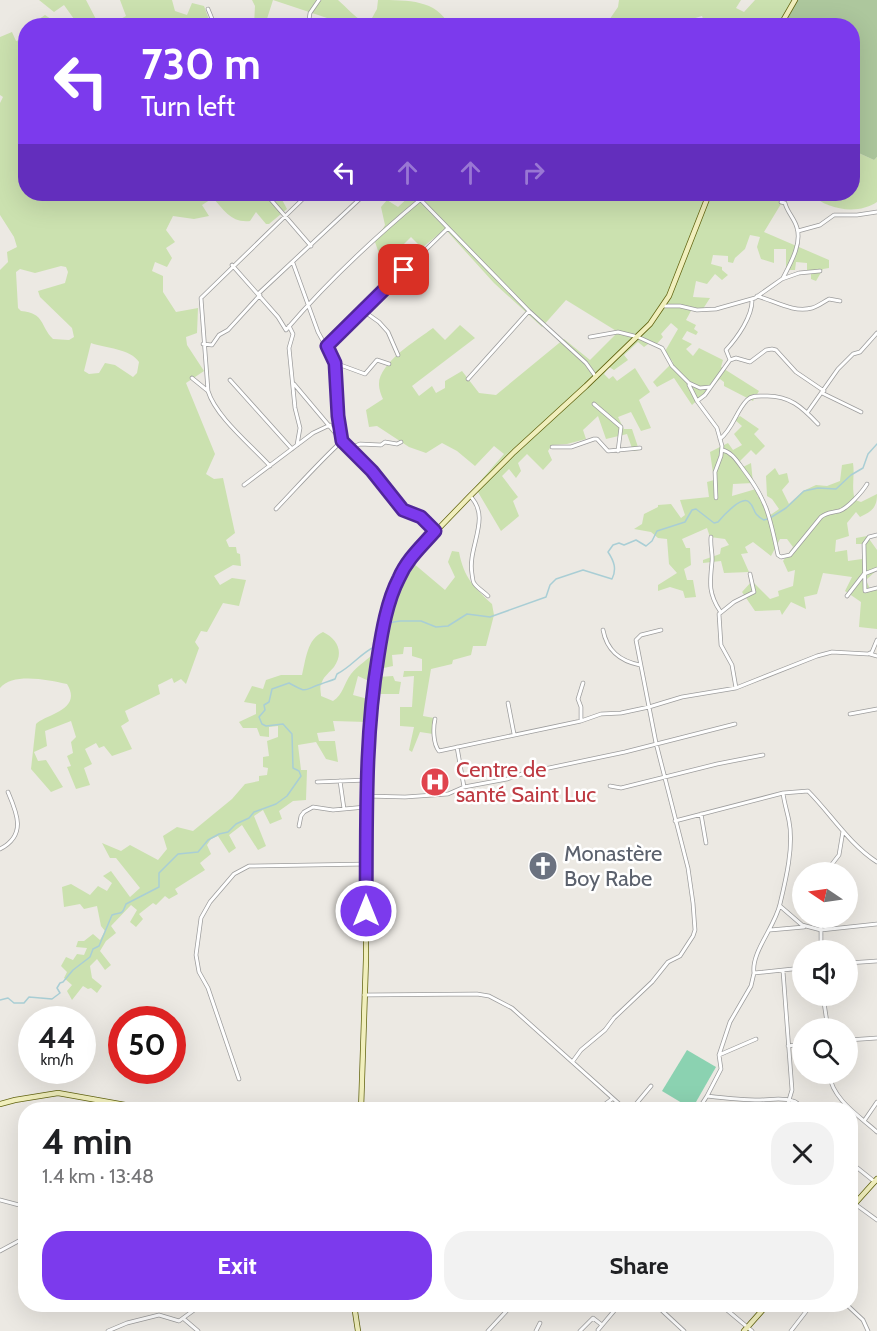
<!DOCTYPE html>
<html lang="en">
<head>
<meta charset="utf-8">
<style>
  :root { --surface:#fff; --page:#f2f2f2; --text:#202124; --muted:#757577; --accent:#7c3aed }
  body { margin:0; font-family:Cabin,sans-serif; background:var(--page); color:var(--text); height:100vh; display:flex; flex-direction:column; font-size:22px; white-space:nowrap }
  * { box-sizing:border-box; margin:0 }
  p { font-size:20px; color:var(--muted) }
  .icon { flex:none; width:33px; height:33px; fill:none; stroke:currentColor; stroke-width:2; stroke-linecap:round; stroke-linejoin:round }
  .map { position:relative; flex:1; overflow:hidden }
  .details { position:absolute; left:18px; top:1102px; width:840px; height:210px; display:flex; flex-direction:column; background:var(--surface); border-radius:24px; box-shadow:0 6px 24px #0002 }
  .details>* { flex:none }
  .guide { position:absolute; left:18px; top:18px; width:842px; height:183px; border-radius:24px; box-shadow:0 6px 24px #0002; background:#7c3aed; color:#fff; overflow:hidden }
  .needle { width:39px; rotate:283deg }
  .controls { position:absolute; left:792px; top:862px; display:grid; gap:12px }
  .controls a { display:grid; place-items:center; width:66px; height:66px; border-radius:50%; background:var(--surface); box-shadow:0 6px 24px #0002; font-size:30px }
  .speed { position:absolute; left:18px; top:1006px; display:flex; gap:12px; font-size:30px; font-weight:700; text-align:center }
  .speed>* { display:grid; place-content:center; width:78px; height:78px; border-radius:50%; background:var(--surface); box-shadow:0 6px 24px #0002; line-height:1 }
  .speed small { font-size:15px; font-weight:400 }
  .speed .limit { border:9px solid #d22; background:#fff; color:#111 }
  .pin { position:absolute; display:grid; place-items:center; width:51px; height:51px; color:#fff; margin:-26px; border-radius:12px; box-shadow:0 3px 9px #0006 }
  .me { position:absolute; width:66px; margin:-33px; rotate:0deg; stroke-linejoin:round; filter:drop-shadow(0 0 4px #0008) }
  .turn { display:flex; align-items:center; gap:21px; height:126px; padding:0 24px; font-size:27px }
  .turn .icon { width:78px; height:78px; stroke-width:2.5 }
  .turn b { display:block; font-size:42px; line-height:51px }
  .lanes { display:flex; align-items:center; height:57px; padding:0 24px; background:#0003; justify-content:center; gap:30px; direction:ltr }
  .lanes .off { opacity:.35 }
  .round { display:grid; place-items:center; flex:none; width:63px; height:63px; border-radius:24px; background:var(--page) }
  .headline { display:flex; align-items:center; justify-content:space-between; height:102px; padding:0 24px }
  h1 { font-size:36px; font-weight:800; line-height:45px }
  .action { display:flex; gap:12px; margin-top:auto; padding:12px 24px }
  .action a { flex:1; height:69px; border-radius:24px; background:var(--accent); color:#fff; font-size:24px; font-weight:800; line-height:69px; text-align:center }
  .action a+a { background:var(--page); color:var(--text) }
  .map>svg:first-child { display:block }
</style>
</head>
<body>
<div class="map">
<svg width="877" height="1331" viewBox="0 0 877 1331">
  <rect width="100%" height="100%" fill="#ece9e3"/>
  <!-- grass -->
  <path fill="#cbe1af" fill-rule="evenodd" d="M39 0H86L99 25H30L45 15 54 21 74 19 64 5 54 12Z
    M120 0H172L175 11 187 15 192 3 204 6 211 25H110L126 16Z
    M252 0H338C346 7 354 16 363 22L372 18 377 9 378 0C409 0 436 0 449 25H334L333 20 273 0 265 25H254L255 6Z
    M619 0H741L736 8 744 12 755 0H797L784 25H705L702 16 692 19 694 25 605 26 618 7Z
    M12 32 16 41 25 38V51L22 53 25 60V78L22 79 25 101 21 106 25 114 26 194H279L287 209 269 224H266L256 212 250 221C231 223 224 210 213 198L202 205 209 216 194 219 173 216 166 230 175 242 166 248 172 258 167 267 155 262 152 271 163 276V292L176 312 198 308 197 333 186 337 187 345 204 371 186 383 215 454 206 474 214 479 223 478 235 533 226 540 229 547H236L237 553 240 554 241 566 233 565 214 576 220 585 232 578 246 580 239 606 223 603 207 632 201 631 195 642 199 648 186 684 181 679 174 683 172 678 158 685 160 694 125 711 129 721 121 726 132 749 112 756 104 746 99 748 96 743 85 749 92 764 84 768 90 785 76 789 67 767 71 766 67 756 73 753 71 742 76 737 71 721 45 731 47 746 34 752 38 761 46 760 63 787 51 792 31 769 36 724C46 714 83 710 67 684 49 680 13 672 0 688V270L8 262 7 252 17 247 14 237 0 215V103L3 97 0 95V37ZM61 266 66 267 68 272 65 283 38 291 40 297 72 328 74 337 69 340 53 339C40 326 45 313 21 311L18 308 16 272 20 269 35 273ZM91 343C105 348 131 349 139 362L137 373 133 377 115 365 105 363 99 373 89 374 84 371Z
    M852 150 874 160 877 157V202C858 215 827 210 811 194H852Z
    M412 194H787L764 232 829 260V268L823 269 816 281 811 279V273L807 271V263L796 262 795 270H786V249H774V263L761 259 757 247 760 237 750 235 745 249 735 258 733 263 728 262V256L713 255 711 264 722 267V270L728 275 722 280 715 274 707 284 696 281 693 297 710 298 701 312 692 309 686 320 696 325 694 329 698 332 696 335 687 331 682 339 692 344 686 349 693 356 699 348 723 360 721 367 759 391 753 401 724 386V382L720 379 692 405 674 378 657 387 653 382 673 362 664 353 678 329 671 323 661 334 663 337 655 346 651 342 644 347 638 342 624 355 628 360 614 370 609 367 604 374 609 379 613 376 617 381 635 368 650 392 639 400 651 428 641 431 631 412 618 417 624 429H632L639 450 633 451 627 434 606 439 598 416 583 430 586 439 567 444 552 445 548 451 552 460 543 470 527 454 518 463 521 471 516 478 509 469 502 476 518 497 513 501 519 516 501 531 475 487 504 454 494 446 475 466 457 451 442 443 426 453 409 447 377 426 369 427 366 410 383 399C381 395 379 389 379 385 378 363 417 340 433 328L445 340 460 325 475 338 412 386 419 396 432 386 436 393 445 388V381L462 371 479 393 496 395 564 339 590 360 618 332 566 300 542 327 494 283 445 229 422 248 411 237 383 265 375 242 385 225 381 207 387 200 398 207Z
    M740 416 759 429 754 434 765 446 756 455 751 450 740 461 743 467 751 463 753 483 733 484 732 496 756 489 758 497H760L769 516 779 509 772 499 767 496 766 476 775 468 779 475 787 473 789 482 782 490 789 504 803 491 816 485 827 486 840 481 842 465 853 463C855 476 851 487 855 500L861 502 877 494C877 508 872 511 860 517L856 512 847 523 849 536 836 540 835 552 847 550 848 561 862 559 863 544H856V538L867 536 877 550V570L866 580 870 589 877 586V629L859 627 861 602 845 591 852 577 823 573 817 594 804 597 806 609 791 602 782 615 780 610 755 611 742 592 752 581 770 599 779 596 778 591 793 586 795 570 788 572 783 561 793 547 787 539H780L771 556 753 542 745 547 748 553 741 554 749 572 724 573 721 561 703 563V560L720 554 721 548 729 545 725 539 710 537 707 528 682 539 686 548H690L691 565 684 569 687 580H693L696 597 685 598 683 591 670 587 658 591V585L677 573 669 564 667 539 658 538 651 532 634 529 642 524 644 514 658 507V505L671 504 681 518 685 515 680 500 709 497 707 482 714 480 710 452 728 443 733 450 742 445 734 434 742 426 735 420Z
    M452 551 459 552C464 578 474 587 492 604L494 615 486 646H473L471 655 453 660 452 664 431 669 423 716 434 718 433 734 420 732 412 752 409 750 414 727 400 726V707H412L414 676 403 677 404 671H422V659L412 656V647H404L403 654 392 655 393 666 379 669 378 677 393 676 395 681 401 682 399 694H375L367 722 333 721 335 731 317 733 319 741H335L338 762 326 759 316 742 298 745 301 770H307L306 800 293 801 279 811 282 819 270 824 263 810 254 816 266 846 258 850 242 825 229 835 236 848 229 853 218 836 211 839 207 845 211 854 200 863 205 870 175 889 178 894 169 899 165 896 156 905 153 903 139 914 143 919 136 927 130 922 137 910 131 905 111 926 116 933 106 941 100 951 111 965 105 970 97 959 90 966 92 978 102 986 97 993 91 988 88 989 83 986 72 1000 67 991 72 985 64 978 67 972 61 966 66 957 73 960 77 954 84 955 87 948 76 947 78 941H84L93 934 100 940 105 931 101 926 97 906 84 909 80 904 64 907 62 887 71 884 90 895 98 886 107 891 112 883 103 876 111 871 130 897 140 888 116 858H110L102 843 121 851 130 845 158 860 167 849 163 836 177 827 193 831 232 799 245 784 259 781V776L267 775 268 768 263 767V757L269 756 267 741 278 737V726L269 727V737L260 736 257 728H243L239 722 256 714V704L244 702 252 686 263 689 266 680 281 675H302C306 659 307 639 323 632 338 639 344 653 334 667 330 672 324 676 322 682 319 687 321 691 321 696L333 701C343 695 344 683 351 674 359 664 368 660 376 651L395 579 413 563 445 590 455 577 448 562ZM358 676 371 682 368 699 353 695Z"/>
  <!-- forest -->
  <path fill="#adc79d" d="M797 0H877V157L874 160 852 150V26H784Z"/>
  <!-- pitch -->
  <path fill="#8bd2b1" d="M687 1050 716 1067 692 1109 662 1091Z"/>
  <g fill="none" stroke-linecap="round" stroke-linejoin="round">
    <!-- stream -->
    <path stroke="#a9ced5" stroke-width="1.5" d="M387 623 400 621H421L436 627 448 626 467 614 490 617 546 597 550 585 556 579 583 570 612 579C617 569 614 561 608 552L613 545 619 543 624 545 636 540 646 546 652 541 657 531 685 522 692 510 696 509 714 523 718 522C723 516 742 495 749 502 756 508 751 513 764 520L770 518 786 508 804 491 818 488 836 489 851 475 863 468 868 454 877 444
      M0 1000 8 998 14 1003H24L29 997 52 999 60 993 57 988 60 983 63 982 73 970 90 957 93 949 99 946 112 915C122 911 121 917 126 904L159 887V873L178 854 198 852 208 840 219 834 228 832 236 824 249 818 254 812 276 804 287 796 301 776 299 771 293 768 292 734 283 724 266 726 262 724 259 717 265 710 264 705 269 702 272 689 289 683C309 694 302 690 321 684 326 682 330 681 335 679L337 674C351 667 360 654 374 647L380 632"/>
    <!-- street casing -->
    <g stroke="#9d9d9d" stroke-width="4.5">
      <path id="street" d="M208 9 215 26
        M308 26 310 13 319 0
        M266 194 311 246
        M415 194 529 311 586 363 596 377
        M781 202 785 203C787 212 795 219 797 228 802 244 790 264 783 278
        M798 231 820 225 834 215H857L877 212
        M232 265 278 317 286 330C327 282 373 239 421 199
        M258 294 365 194
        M757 296C775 301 793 313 812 308 819 306 823 302 829 299L840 301
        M663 306H680L697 310 716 309 755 298 782 279 799 273 820 271
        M362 310 379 322 388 332 398 355
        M289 326 293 334 289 348 295 408 300 428 297 445
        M590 337 618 332 638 337 662 348 672 366 689 383 700 388 710 387
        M203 344 212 345 219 335 228 330 260 295
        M327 346 448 228
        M730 360 736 358 750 362 766 350 772 349 776 350 796 372 824 391
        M335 363 365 374 377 360 389 364
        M192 378 208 391
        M468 379 529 311
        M230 380 292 449
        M294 384 342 441 372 471 403 510 421 517 435 532
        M689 385 697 401 717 428 722 446 721 456 715 472 716 498
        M822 393 861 412
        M697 401 705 395 730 360 726 350C737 338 753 316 752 299
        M594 404 621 427 618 451
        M807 413 838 369 853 354 860 352 877 333
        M720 439C733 429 736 411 747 400 752 395 759 396 765 396 789 395 802 407 818 424
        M552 447H571L594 439H597L608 451 640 448
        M350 448 360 444 381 445 385 442 397 444 401 442
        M722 450C732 452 737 461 743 469 767 500 770 517 778 555L781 557 790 555 821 517C827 512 831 513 839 511 847 509 863 491 867 484
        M270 466C251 445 216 417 208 391L201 298 308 194
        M244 485 313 433 330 425
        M470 496C492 518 467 547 472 574 472 574 473 582 474 583 476 587 484 592 488 596
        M276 509C298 486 319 462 342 441L338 416 335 363 318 332 293 263
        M877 535 869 537 864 544 865 591 877 588
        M711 537C710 546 713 554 712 562 710 582 708 593 720 611
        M847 596 864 574 877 569
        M603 630C607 651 620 661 640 665
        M870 654 877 656
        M736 688 732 665 721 645 719 614 734 602 754 592 750 574
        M508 703 514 734
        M850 714 877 709
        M435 719C433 728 433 744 439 751L581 721 601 714 621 713 649 707 682 697 736 688 817 656 832 652 868 654 872 652 877 640
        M581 721V707L578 699 583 683
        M457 747 464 787
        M340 781 344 809
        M317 782 367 780
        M610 786 621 788 717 764 763 755
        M366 796 405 797 448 794 464 787 507 779 525 773 625 752 735 724
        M701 814 706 843
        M675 821 783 793 808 791C831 814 849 844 877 862
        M299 826 301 816 304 812 313 807 333 810 366 807
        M0 849C27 835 17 813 8 792
        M829 868 839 855 843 831
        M780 906 802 925 821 930V951
        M820 918 821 930 877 924
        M770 930 804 927
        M848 963 877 961
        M783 971 792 1090 786 1110
        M754 973C751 952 775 927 780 904 786 879 794 846 789 821 787 811 784 802 783 793
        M364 995 477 994 489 996 512 1008 626 1110
        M823 996 828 1029
        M848 1040 877 1038
        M788 1046 802 1044
        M719 1055 756 1039
        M573 1061 581 1050 605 1030 614 1018 652 982 668 962 680 956 693 936 695 930 693 903 688 868 656 743 636 640 641 635 661 630
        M829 1074C833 1100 858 1115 877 1132
        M239 1079 208 988 199 972 196 955 201 918 210 902 234 874 249 866 367 864
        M707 1096 721 1069 719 1055 730 1022 751 986 754 973 802 968
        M553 1110 568 1108 577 1110
        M597 1110 612 1099
        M631 1110 651 1086
        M698 1110 707 1096C724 1098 742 1100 760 1100 771 1100 781 1097 793 1101 798 1102 800 1106 803 1110
        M864 1121 877 1102
        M850 1162 875 1182
        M0 1200 19 1205 26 1208
        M855 1204 877 1220
        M0 1251 26 1237
        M322 1305H330
        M656 1305 684 1331
        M721 1305 752 1331
        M847 1305 863 1320 868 1331
        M184 1319 198 1331
        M598 1330 619 1305
        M108 1331 127 1323 159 1315 179 1321 201 1305
        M488 1331 512 1305
        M536 1331 540 1323
        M580 1331 593 1318 602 1325
        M791 1331 811 1305"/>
    </g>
    <!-- secondary casing -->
    <g stroke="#636512" stroke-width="6">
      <path id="secondary" d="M780 26 795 0
        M0 1104 15 1100 58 1093 153 1110
        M361 1110 366 959V796L370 705 382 633 398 580 416 552 470 496 514 452 586 386 650 324 669 296 709 194
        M850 1209 877 1179
        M354 1305 358 1331
        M744 1331 767 1305"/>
    </g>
    <!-- street -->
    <use href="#street" stroke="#fff" stroke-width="3"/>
    <!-- secondary -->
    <use href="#secondary" stroke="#f1efbd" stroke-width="4.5"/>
  </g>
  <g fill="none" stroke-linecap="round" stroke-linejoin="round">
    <!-- route casing -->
    <g stroke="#51269a" stroke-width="15">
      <path id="route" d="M366 911C367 826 364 741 378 657 382 631 387 601 399 578 407 559 422 546 435 531L421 517 403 510 372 471 342 441 338 416 335 363 327 346 404 270"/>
    </g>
    <!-- route -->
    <use href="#route" stroke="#7c3aed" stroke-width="10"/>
  </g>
  <!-- icons -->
  <defs>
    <g id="hospital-disc" transform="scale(1.5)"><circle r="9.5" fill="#e0444e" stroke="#fff"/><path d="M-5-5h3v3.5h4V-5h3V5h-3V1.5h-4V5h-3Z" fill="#fff"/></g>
    <g id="church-disc" transform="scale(1.5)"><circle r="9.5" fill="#6b7280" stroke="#fff"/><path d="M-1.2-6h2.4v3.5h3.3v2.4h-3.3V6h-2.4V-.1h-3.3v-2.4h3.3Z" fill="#fff"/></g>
  </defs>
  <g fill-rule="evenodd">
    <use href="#hospital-disc" x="435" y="782"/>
    <use href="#church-disc" x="543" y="866"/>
  </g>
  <g text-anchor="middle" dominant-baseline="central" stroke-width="5" stroke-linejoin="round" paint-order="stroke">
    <!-- health labels -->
    <g font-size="22" fill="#be3a42" stroke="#fff" text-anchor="start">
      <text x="456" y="769">Centre de<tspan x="456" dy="25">santé Saint Luc</tspan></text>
    </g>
    <!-- worship labels -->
    <g font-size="22" fill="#5b616d" stroke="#fff" text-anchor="start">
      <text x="564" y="853">Monastère<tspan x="564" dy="25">Boy Rabe</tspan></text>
    </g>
  </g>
</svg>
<div class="controls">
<a><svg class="needle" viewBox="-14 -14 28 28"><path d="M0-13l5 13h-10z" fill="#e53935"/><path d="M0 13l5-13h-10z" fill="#757577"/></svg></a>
<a><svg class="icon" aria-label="sound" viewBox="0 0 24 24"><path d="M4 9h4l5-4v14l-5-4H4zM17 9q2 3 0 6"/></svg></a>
<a><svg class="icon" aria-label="search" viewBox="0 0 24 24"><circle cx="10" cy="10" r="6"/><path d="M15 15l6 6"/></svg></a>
</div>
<div class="speed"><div>44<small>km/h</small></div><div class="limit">50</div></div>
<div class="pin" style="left:404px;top:270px;background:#d93025"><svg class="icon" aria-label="arrive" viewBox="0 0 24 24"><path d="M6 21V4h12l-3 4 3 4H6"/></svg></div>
<svg class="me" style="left:366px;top:911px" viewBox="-20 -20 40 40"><circle r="17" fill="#7c3aed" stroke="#fff" stroke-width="3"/><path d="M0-11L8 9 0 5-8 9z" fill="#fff"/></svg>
<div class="guide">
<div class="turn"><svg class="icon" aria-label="left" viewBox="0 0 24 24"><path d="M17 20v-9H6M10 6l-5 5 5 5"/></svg><div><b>730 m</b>Turn left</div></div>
<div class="lanes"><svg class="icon" aria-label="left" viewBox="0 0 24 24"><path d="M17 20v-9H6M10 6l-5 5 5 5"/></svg><svg class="icon off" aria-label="ahead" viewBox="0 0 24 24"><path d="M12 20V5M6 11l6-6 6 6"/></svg><svg class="icon off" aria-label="ahead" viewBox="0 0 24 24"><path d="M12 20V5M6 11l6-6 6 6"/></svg><svg class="icon off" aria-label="right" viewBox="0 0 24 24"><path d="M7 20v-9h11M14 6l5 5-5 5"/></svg></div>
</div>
<section class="details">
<div class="headline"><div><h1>4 min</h1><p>1.4 km · 13:48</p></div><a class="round"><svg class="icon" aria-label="close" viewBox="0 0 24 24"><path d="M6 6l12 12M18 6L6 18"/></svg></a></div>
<div class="action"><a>Exit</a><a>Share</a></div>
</section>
</div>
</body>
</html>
